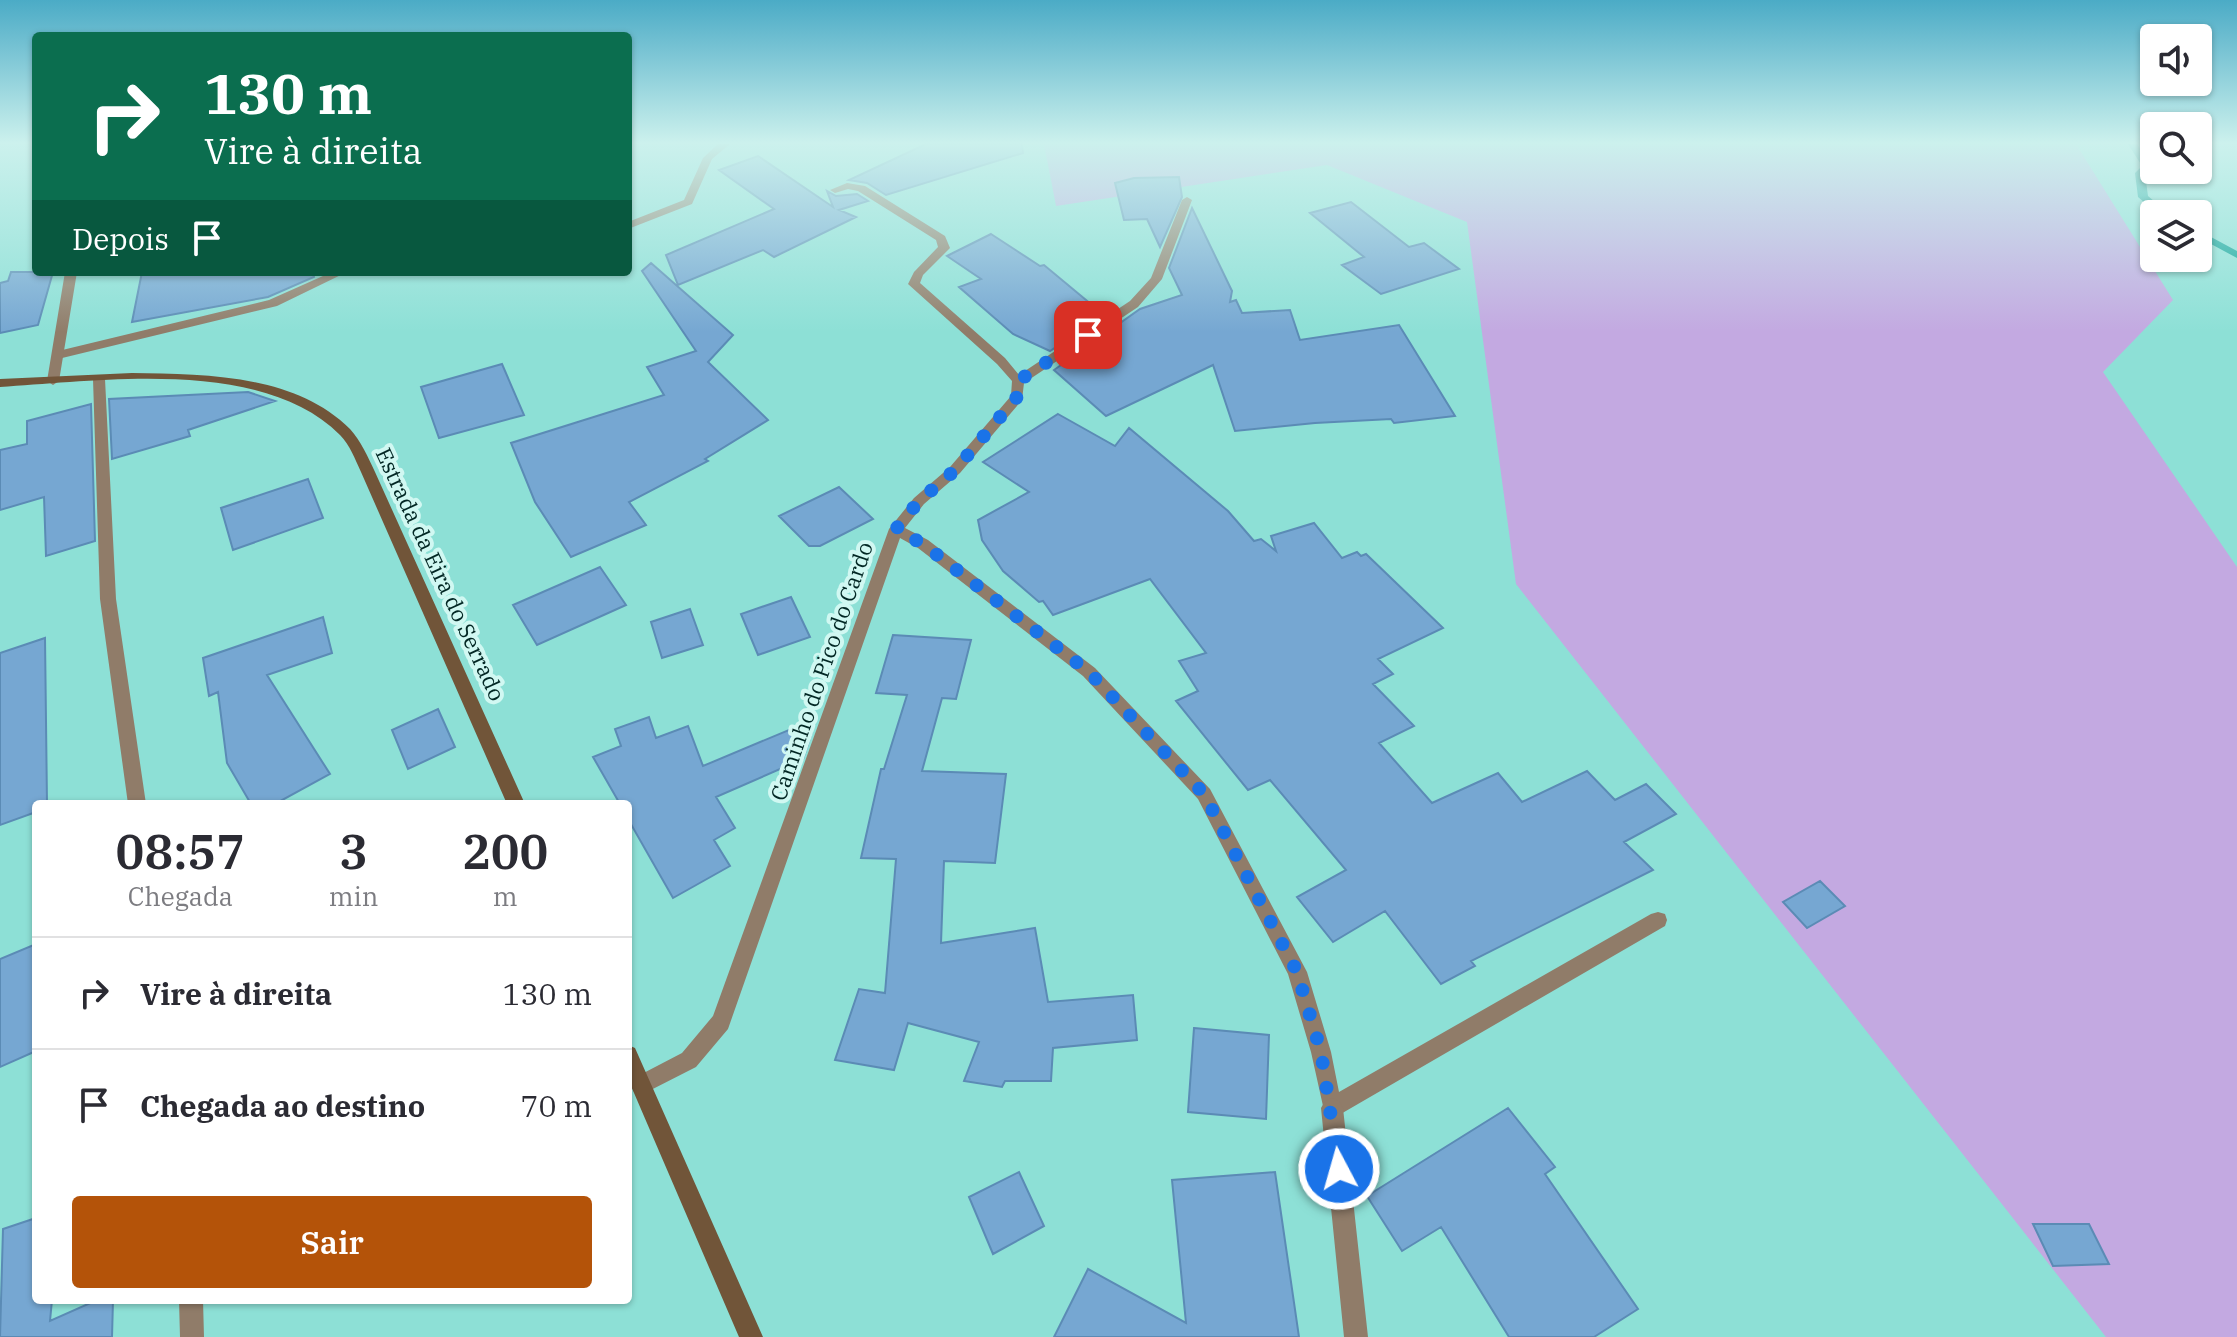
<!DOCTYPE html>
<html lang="pt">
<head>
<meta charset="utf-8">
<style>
  :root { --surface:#fff; --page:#f7f7f7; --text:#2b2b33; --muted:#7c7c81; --line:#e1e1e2; --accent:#b45309 }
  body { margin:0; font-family:"IBM Plex Serif",serif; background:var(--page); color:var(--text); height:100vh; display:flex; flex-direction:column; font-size:30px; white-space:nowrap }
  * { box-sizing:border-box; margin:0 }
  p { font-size:26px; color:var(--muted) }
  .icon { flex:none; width:44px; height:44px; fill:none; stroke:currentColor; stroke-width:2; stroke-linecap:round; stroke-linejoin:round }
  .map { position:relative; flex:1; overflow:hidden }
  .drawer { position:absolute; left:32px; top:800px; width:600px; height:504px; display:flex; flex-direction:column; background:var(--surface); border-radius:8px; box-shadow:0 2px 6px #0004 }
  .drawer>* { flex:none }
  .banner { position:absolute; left:32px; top:32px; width:600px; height:244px; border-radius:8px; box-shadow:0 2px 6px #0004; background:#0b6e4f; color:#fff; overflow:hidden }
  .controls { position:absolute; left:2140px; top:24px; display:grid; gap:16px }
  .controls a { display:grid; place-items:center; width:72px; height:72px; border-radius:8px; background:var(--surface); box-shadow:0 2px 6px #0004; font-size:40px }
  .pin { position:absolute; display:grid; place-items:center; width:68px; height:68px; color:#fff; margin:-34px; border-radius:16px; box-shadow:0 4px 12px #0006 }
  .me { position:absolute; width:88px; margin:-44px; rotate:354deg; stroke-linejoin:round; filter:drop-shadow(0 0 6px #0008) }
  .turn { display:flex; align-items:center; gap:28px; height:168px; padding:0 40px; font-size:36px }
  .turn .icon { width:104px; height:104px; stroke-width:2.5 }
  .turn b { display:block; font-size:56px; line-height:68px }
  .then { display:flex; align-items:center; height:76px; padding:0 40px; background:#0003; gap:16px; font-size:30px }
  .eta { display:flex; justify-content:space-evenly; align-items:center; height:136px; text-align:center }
  .eta b { font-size:48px; font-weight:600; line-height:56px }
  .action { display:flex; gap:16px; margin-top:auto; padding:16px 40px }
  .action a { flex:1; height:92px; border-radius:8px; background:var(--accent); color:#fff; font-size:32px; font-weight:600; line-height:92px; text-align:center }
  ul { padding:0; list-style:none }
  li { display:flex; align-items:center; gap:24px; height:112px; padding:0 40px; border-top:2px solid var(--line) }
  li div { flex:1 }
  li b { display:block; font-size:30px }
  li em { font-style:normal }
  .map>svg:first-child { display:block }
</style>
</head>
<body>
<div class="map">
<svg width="2237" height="1337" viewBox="0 0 2237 1337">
  <rect width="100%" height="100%" fill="#8de0d6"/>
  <!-- green -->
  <path fill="#c3a9e1" d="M1044 144H2076L2173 300 2103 372 2237 567V1337H2106L1516 584 1467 222 1327 165 1056 206Z"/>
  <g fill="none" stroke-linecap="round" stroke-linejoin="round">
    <!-- stream -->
    <path fill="#019d92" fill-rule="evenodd" d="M2128 144H2137L2151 166 2145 174 2148 196 2169 214H2158L2138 197 2135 173 2142 166Z
      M2198 230 2237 251V258L2198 237Z"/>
  </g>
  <!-- building -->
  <path fill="#76a7d2" stroke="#5b8bb5" stroke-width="2" d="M926 144H1022L1023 153 886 195 867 183 849 180Z
    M758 156 833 207 827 191 836 196 857 194 868 201 839 210 856 217 774 257 763 250 678 285 666 255 774 209 719 170Z
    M1179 177 1182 197 1160 247 1147 219 1124 220 1115 183 1134 178Z
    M1351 202 1409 247 1424 243 1459 269 1381 294 1342 265 1364 257 1310 213Z
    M1192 208 1232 291 1230 302 1236 300 1242 313 1290 310 1300 340 1399 325 1455 416 1394 423 1391 419 1315 423 1235 431 1213 365 1106 416 1054 370 1140 309 1182 295 1169 268Z
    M991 234 1040 266 1044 265 1104 315 1050 351 1013 334 959 287 981 279 947 256Z
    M651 263 733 335 708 362 768 420 705 459 708 461 629 502 646 525 571 557 535 502 511 443 664 395 647 367 696 351 642 271Z
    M11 272H53L38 325 0 333V283L8 281Z
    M142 272H313L314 277 268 297 132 322Z
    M502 364 524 415 439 438 421 387Z
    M248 392 275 401 188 430 190 436 112 459 109 399Z
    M91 404 95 541 46 556 44 497 0 510V450L27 444V421Z
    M1058 414 1115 446 1129 428 1228 511 1254 541 1261 539 1276 551 1271 536 1314 523 1342 558 1357 552 1361 556 1366 554 1443 628 1378 659 1393 674 1373 684 1414 726 1379 743 1432 803 1498 773 1522 802 1587 771 1615 800 1646 784 1676 814 1624 842 1653 870 1471 961 1475 966 1441 984 1385 911 1333 942 1297 897 1346 870 1270 780 1248 790 1176 701 1198 691 1179 661 1206 653 1150 579 1053 615 1043 601 1039 602 1003 571 982 540 978 520 1029 492 983 462Z
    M308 479 323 518 233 550 221 508Z
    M839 487 873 519 820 546H809L779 516Z
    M600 567 626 605 537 645 513 605Z
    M791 597 810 637 758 655 741 614Z
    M690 609 703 645 662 658 651 622Z
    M323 617 332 653 267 675 330 774 275 804H251L227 763 218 692 209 696 203 658Z
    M893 635 971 640 956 699 942 698 922 771 1006 774 995 863 944 861 941 943 1035 928 1048 1002 1133 995 1137 1040 1053 1048 1051 1081H1005L1002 1087 964 1081 979 1042 908 1023 894 1070 835 1060 859 989 885 993 896 859 861 858 881 769H884L907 695 876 693Z
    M45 638 47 804H36V812L0 825V653Z
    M438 709 455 747 408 769 392 730Z
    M649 717 656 738 688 726 703 766 808 722 812 732 803 759 716 797 735 828 714 840 730 866 673 898 628 819V804H620L593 757 621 746 615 729Z
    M1820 881 1845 906 1807 928 1783 902Z
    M36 944V1051L0 1067V959Z
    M1194 1028 1269 1035 1266 1119 1188 1112Z
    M1508 1108 1555 1167 1545 1174 1638 1309 1594 1337H1509L1441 1227 1402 1251 1367 1196Z
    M1019 1172 1044 1226 993 1254 969 1197Z
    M1275 1172 1299 1337H1054L1088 1269 1186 1323 1172 1180Z
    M36 1218V1300H52L50 1321 97 1300H113L112 1337H0L3 1229Z
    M2033 1224H2089L2109 1264 2053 1266Z"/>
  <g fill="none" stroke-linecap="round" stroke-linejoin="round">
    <!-- lane -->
    <path fill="#907c69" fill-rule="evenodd" d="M718 144H730L712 159 692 204 628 229V222L684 200 703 158Z
      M847 183 865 186 945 236 950 248 923 275 920 283 1005 358 1019 375 1130 301 1151 278 1182 200 1187 197 1192 200 1162 279 1138 307 1024 383 1022 400 960 473 924 504 905 528 928 540 1095 668 1210 789 1307 972 1331 1052 1339 1092 1651 914 1658 912 1665 914 1667 920 1665 926 1339 1115 1332 1118 1325 1115 1311 1052 1288 974 1198 799 1083 676 918 548 900 538 728 1029 696 1067 641 1095 634 1092 631 1085 634 1078 682 1053 713 1016 889 529 914 498 950 467 1011 396 1012 381 997 364 908 284 914 272 938 247 936 240 858 191 848 189 835 193 830 190Z
      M332 272H347L277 306 58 359 52 355 54 352 269 300Z"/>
    <!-- street -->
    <path fill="#907c69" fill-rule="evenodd" d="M65 272H77L59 381 53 385 47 381Z
      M99 375 105 379 116 599 146 804H128L100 599 93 379Z
      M1332 1098 1339 1101 1343 1108 1368 1337H1344L1321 1108 1325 1101Z
      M179 1300H203L204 1337H180Z"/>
    <!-- secondary -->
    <path fill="#715539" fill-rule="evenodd" d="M132 373C204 374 295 374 350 429 361 441 368 457 375 472L525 804H507L361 472C355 459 350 445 340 435 262 357 100 381 0 387V379Z
      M628 1045 635 1048 763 1337H739L628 1079Z"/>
  </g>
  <!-- sky -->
  <linearGradient id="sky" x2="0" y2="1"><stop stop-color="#4babc6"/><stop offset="0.43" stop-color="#ccf1ed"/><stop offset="1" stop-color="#ccf1ed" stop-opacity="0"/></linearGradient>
  <rect width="2237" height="332" fill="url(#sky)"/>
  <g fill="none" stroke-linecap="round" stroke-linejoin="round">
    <!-- route -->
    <path stroke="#1a73e8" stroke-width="14" stroke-dasharray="0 25.2" d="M1088 335 1018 381 1017 397 955 470 919 501 896 529 923 544 1089 672 1204 794 1297 972 1321 1052 1339 1169"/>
  </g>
  <g text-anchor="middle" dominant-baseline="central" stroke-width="8" stroke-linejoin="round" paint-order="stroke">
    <!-- street labels -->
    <g font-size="22" fill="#022724" stroke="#d1f8f2">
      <text transform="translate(441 574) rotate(65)">Estrada da Eira do Serrado</text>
      <text transform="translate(821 671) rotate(-71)">Caminho do Pico do Cardo</text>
    </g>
  </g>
</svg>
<div class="controls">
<a><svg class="icon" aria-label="sound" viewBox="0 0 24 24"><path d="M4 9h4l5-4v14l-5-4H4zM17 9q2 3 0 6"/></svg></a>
<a><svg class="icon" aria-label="search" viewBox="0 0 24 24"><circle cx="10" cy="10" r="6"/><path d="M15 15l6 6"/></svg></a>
<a><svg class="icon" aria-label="layers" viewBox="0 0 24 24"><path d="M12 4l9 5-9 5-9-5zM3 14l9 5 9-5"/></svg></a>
</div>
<div class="pin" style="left:1088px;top:335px;background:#d93025"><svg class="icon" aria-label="arrive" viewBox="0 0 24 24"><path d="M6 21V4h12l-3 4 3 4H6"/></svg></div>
<svg class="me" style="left:1339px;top:1169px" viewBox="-20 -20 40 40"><circle r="17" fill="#1a73e8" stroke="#fff" stroke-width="3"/><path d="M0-11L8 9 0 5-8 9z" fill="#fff"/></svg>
<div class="banner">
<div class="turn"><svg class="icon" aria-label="right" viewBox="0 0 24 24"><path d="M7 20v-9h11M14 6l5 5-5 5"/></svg><div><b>130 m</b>Vire à direita</div></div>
<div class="then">Depois<svg class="icon" aria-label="arrive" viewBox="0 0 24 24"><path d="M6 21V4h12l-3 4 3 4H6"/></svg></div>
</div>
<section class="drawer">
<div class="eta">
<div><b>08:57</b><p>Chegada</p></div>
<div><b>3</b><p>min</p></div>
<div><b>200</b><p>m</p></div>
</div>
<ul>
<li><svg class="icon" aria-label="right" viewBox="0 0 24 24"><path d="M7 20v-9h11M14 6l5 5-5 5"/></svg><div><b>Vire à direita</b></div><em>130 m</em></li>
<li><svg class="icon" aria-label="arrive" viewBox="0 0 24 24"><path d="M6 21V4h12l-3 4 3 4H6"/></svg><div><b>Chegada ao destino</b></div><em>70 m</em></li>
</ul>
<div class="action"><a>Sair</a></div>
</section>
</div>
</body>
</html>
